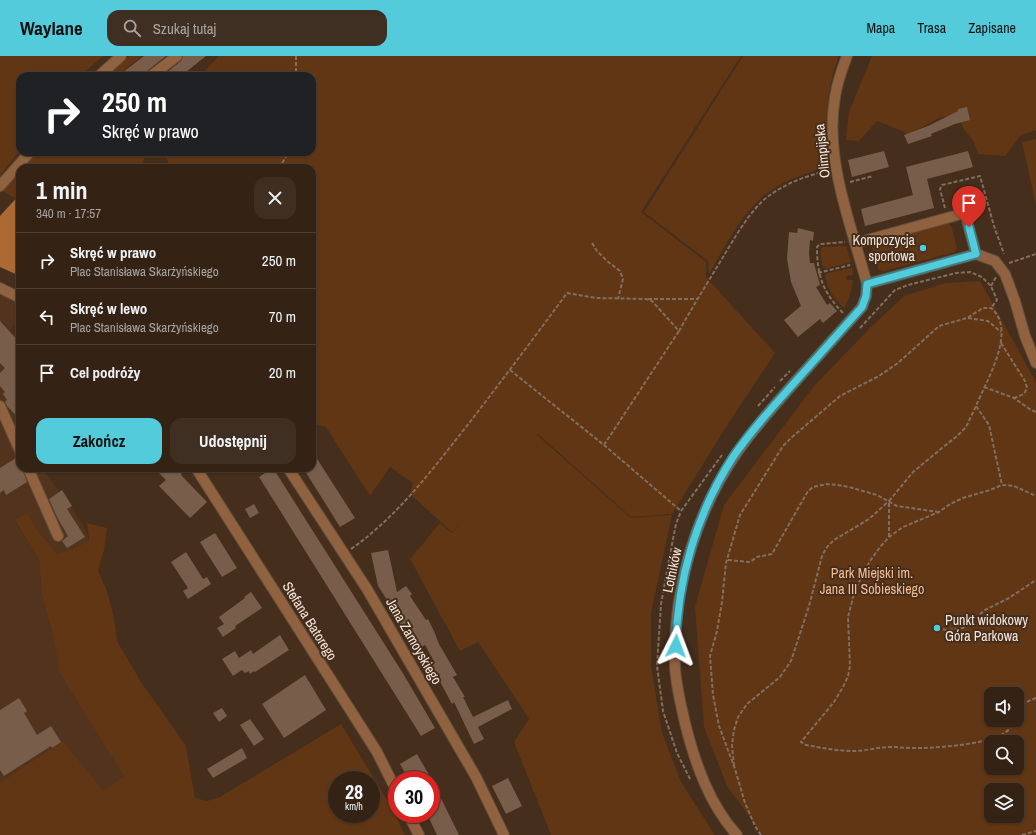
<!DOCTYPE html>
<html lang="pl">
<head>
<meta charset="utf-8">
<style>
  :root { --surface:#342215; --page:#3f2f22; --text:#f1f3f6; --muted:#a9a4a0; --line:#4e3f34; --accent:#53cbda }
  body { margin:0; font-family:"Archivo Narrow",sans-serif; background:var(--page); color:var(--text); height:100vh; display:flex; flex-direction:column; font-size:15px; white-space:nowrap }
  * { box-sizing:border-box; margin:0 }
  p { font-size:13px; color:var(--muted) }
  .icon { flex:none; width:22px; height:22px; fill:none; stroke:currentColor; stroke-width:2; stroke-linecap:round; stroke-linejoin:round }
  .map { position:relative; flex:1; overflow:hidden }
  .panel { position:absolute; left:16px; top:108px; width:300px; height:308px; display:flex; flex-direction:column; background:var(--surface); border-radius:12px; box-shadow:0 1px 3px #0004,0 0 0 1px var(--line) }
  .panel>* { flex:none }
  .hud { position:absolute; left:16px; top:16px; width:300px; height:84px; border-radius:12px; box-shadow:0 1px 3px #0004,0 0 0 1px var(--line); background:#202124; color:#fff; overflow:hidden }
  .buttons { position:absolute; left:984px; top:631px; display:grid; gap:8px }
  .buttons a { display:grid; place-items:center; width:40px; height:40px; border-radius:8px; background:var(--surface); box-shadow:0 1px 3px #0004,0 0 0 1px var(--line); font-size:20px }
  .speed { position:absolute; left:328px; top:715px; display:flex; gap:8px; font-size:20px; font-weight:700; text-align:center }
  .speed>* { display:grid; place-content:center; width:52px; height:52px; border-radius:50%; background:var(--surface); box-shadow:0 1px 3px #0004,0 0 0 1px var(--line); line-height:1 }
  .speed small { font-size:10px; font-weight:400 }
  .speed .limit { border:6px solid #d22; background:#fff; color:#111 }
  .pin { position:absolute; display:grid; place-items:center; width:34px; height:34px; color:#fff; margin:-41px -17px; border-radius:50% 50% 50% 0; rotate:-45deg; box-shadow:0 0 4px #0007 }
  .pin .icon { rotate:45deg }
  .me { position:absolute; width:44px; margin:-22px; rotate:3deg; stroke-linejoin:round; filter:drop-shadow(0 0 3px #0008) }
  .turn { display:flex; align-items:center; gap:14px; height:84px; padding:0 20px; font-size:18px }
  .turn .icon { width:52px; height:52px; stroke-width:2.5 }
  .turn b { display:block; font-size:28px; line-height:34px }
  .round { display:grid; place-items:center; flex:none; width:42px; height:42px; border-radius:12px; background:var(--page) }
  .headline { display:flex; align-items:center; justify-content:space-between; height:68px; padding:0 20px }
  h1 { font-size:24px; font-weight:800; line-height:30px }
  .button { display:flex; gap:8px; margin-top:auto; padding:8px 20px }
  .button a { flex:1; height:46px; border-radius:12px; background:var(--accent); color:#111; font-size:16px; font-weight:800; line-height:46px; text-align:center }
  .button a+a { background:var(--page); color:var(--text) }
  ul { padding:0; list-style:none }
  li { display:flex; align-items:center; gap:12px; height:56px; padding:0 20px; border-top:1px solid var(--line) }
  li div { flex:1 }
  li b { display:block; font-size:15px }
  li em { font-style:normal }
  header { display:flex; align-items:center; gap:24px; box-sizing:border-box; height:56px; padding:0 20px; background:var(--accent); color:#111 }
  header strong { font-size:19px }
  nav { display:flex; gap:22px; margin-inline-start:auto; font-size:14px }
  .search { width:280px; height:36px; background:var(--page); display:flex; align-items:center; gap:10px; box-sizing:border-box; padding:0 14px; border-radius:12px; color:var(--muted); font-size:15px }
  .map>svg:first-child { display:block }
</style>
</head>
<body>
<header>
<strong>Waylane</strong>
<div class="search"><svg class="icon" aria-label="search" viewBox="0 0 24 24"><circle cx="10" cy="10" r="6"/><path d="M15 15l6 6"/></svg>Szukaj tutaj</div>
<nav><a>Mapa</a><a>Trasa</a><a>Zapisane</a></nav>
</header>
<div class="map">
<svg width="1036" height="779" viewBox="0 0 1036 779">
  <rect width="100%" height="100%" fill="#452e1c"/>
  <!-- built -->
  <path fill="#52341e" d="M0 239 9 242 20 249V264L10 273 20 285V412H42L83 468 89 484 73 493 57 498 38 475 27 457 15 465 39 504 42 541 53 578 124 720 155 779 0 727Z"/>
  <!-- green -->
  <path fill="#603614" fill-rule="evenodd" d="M0 0H103L80 20H20V94L0 120Z
    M129 0H142L117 20H106Z
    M219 0H741L641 156 706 206V221L775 297 726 371 672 458 631 461 538 378 533 383 537 379 631 462 672 459 651 557V610L662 677 681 726 715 779H551L514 686 529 663 478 586 460 595 410 503 440 467 452 477 461 466 452 476 410 438 413 427 390 411 370 440 326 371 312 367V112H169L167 102H144L141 112H22L37 96H312V20H200Z
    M743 0H839C825 35 825 73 829 109 809 117 787 123 770 135 744 152 724 192 709 218L708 205 644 156Z
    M872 0H1036V74L1021 79 1005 100 978 98 974 86 963 72 959 60 941 61 909 78 877 65 859 85 846 84 849 56Z
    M1036 83V149L1022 86Z
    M20 114V136L14 142 2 134Z
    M947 168H949L952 172 957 192 955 196 884 215 878 213 872 191 874 187Z
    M846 190 851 206 825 213C821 207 819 198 822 191Z
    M852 212 853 219 846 220V224H853C852 234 849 243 844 252 834 243 827 233 825 219L827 217Z
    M980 225 1036 326V779H763L727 730 704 671 695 551 724 449 814 330 871 271 904 240 945 227ZM991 638H1017V664H991ZM991 686H1017V712H991ZM991 734H1017V760H991Z
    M27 457 38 475 57 498 73 493 89 484 87 467 107 472 104 494 98 515 107 535 114 561 117 585 141 626 186 690 195 742 207 745 220 741 341 668 392 752 405 779H0V727L63 685 103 735 124 720 60 617 53 578 42 541 39 504 15 464ZM337 724H371V758H337Z"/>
  <!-- water -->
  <path fill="#ad6933" d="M20 138V220L0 211V160Z"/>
  <!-- building -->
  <path fill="#775d4a" d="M144 0H166L147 15 145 20H118Z
    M183 0H206L181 20H162L181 5Z
    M967 51 970 64 955 68 931 78 932 80 908 88 904 79 928 70 958 55V53Z
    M884 95 889 111 852 121 848 104Z
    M968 95 973 111 927 123 934 152 865 170 861 153 913 139 906 111Z
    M798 172 814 176 813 185 810 184 809 197 810 207H814L820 229 816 231 827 249 830 247 837 255 823 267 820 263 798 281 784 264 801 250 791 226 787 203 789 176 797 177Z
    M0 265 20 287V364L7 350 5 346 7 344 3 338 5 336 0 330V317L5 312 0 307Z
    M312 395 355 462 340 471 305 415 309 412H312Z
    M16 402 20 409V412H22L27 426 6 439 4 434 0 437V412Z
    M154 412H176L182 418 181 419 207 446 190 462 159 430 166 424Z
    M273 412 404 619 435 672 421 680 259 421Z
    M62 434 72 450 67 453 85 481 67 492 62 485 68 480 58 463 49 443Z
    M254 448 259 457 250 462 245 453Z
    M215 477 237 512 222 521 200 486Z
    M388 494 397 536 406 530 412 538 410 540 426 564 428 563 434 575 439 588 457 619 453 621 465 641H463L473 661 508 644 512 653 478 671 484 683 474 688 454 646 452 648 431 609 435 607 425 589 418 593 407 572 404 574 398 565 400 564 378 530 371 497Z
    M186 496 203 523 207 521 211 528 188 543 183 535 188 532 171 506Z
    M251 536 262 552 235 570 236 572 223 581 217 572 224 568 219 561 245 542 244 541Z
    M280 579 289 594 255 616 254 615 250 618 249 615 245 617 242 614 233 620 222 603 235 595 239 602 251 594 253 598Z
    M305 619 326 654 284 682 262 648Z
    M19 642 27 655 24 657 37 679 51 670 61 686 52 692 51 690 4 720 0 714V654Z
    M222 652 227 660 219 666 213 657Z
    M250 663 264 683 254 690 240 669Z
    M242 692 247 702 213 722 207 713Z
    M417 698 432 724 459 779H437L427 758H431V724H409L400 708Z
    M508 722 522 750 506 758 492 730Z"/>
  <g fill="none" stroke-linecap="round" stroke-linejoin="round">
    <!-- minor casing -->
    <g stroke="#614b3a" stroke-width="12">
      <path id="minor" d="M847 0C842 13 837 27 835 41 824 102 851 169 867 228L976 198 965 157 856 187
        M99 20 121 0
        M151 20 177 0
        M0 130 30 96
        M976 198 995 205 1005 218 1015 245 1025 280 1036 307
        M0 232 20 242
        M0 350 20 395
        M28 412 58 480
        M196 412 377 696 397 736
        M288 412 367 533 476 721 504 779
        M408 758 419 779
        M737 779C709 748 695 707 685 667 681 649 676 630 675 611 672 539 694 461 734 401 749 378 769 356 787 335 812 307 837 279 862 251L866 240 867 228"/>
    </g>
    <!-- path -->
    <path stroke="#826e5f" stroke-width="2" stroke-dasharray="4 2" stroke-linecap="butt" d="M296 0V20
      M279 112 289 96
      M850 126 873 120
      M945 152 940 133 942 129 980 120 994 170 1004 198
      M592 187 597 195 607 205 620 215 623 223 618 243
      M1009 207 1036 198
      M818 217 850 209
      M991 230 996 221
      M648 243H697
      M843 257C823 236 817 220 817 191L820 188 845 186
      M968 262 988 265 1001 276
      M860 272 895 234 908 229 956 217 970 216 982 221 991 230 997 244 991 252
      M1001 287 1025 325 1027 332 1024 338 1014 342
      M510 314 604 389 681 455
      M780 325 790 315
      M984 331 1014 342 1031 354 1036 356
      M758 350 775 331
      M604 389 679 275
      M889 481V445L913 416 942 392 956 381 966 371 976 350
      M351 493C398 460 431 415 466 371 500 327 534 282 567 237L596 242 646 243 652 245 679 275C693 250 708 226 723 201 734 183 749 156 766 142 784 128 805 120 827 115
      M728 504 750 506 757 501 772 498 808 435 813 431 827 428 838 429 849 431 877 439 897 450 938 456
      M937 572 946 574 963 572 985 554 1009 542 1036 524
      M1017 660C1018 649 1026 646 1036 642
      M1016 664C1012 670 1008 676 1001 679 986 688 930 693 912 692 904 692 897 691 890 691 878 691 866 695 854 695 838 695 822 692 806 689L801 686 834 646 843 631 848 620 850 610 848 561 855 534 870 505 880 491 889 481 903 471 939 456 950 448 963 442 990 434 1002 429 1014 430 1036 440
      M734 710 732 689 734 674 738 661 747 648 780 621 791 605 809 550 822 500 827 491 834 484 869 463 889 445
      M690 723 677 697 663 655 657 610 661 548 673 483 676 468 681 455 722 399
      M761 779 755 770 745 747 735 713 719 670 713 639 710 600 717 575 722 546 726 507 740 459 783 390 791 382 840 340 879 320 898 307 939 270 967 262 983 252H991C1018 274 986 325 976 350L989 369 1002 429
      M1022 779 1036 775"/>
    <!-- minor -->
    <use href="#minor" stroke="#906240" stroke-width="10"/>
  </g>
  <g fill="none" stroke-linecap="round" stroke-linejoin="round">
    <!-- route casing -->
    <g stroke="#36848e" stroke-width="10">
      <path id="route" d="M676 590C677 523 697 457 733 401 748 379 769 355 787 335 812 307 837 279 862 251L866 240 867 228 976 198 969 171"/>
    </g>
    <!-- route -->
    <use href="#route" stroke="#53cbda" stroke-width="7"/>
  </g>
  <!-- markers -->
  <g fill="#53cbda" stroke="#452e1c" stroke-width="1.5">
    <circle cx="923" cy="192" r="4"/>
    <circle cx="937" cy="572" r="4"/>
  </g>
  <g text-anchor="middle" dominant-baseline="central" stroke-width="4" stroke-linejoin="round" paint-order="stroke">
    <!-- street labels -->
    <g font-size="14" fill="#f3e4d9" stroke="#452e1c">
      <text transform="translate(822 95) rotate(-96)">Olimpijska</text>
      <text transform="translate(672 514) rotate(-78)">Lotników</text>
      <text transform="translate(310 565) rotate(58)">Stefana Batorego</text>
      <text transform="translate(414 585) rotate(60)">Jana Zamoyskiego</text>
    </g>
    <!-- poi labels -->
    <g font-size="14" fill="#f3e4d9" stroke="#452e1c" text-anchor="end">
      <text x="915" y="184">Kompozycja<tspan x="915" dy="16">sportowa</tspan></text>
      <text x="945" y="564" text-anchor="start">Punkt widokowy<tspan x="945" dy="16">Góra Parkowa</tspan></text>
    </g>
    <!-- park labels -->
    <g font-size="14" fill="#f4bb93" stroke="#452e1c">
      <text x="872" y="517">Park Miejski im.<tspan x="872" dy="16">Jana III Sobieskiego</tspan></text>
    </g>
  </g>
</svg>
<div class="buttons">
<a><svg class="icon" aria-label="sound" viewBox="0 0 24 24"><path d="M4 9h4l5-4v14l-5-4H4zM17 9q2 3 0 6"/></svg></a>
<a><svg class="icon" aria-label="search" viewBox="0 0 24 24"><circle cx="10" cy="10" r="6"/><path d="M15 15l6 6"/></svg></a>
<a><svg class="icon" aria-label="layers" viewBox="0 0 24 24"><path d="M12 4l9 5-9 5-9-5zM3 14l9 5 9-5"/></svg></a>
</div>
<div class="speed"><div>28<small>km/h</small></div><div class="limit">30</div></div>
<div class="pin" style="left:969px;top:171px;background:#d93025"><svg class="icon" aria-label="arrive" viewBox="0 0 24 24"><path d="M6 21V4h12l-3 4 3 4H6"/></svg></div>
<svg class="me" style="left:676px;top:590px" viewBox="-20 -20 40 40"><path d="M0-17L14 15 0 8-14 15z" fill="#53cbda" stroke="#fff" stroke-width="4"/></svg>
<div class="hud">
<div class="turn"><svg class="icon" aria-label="right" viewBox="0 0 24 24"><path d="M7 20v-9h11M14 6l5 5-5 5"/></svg><div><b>250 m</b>Skręć w prawo</div></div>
</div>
<section class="panel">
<div class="headline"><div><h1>1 min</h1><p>340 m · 17:57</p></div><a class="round"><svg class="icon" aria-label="close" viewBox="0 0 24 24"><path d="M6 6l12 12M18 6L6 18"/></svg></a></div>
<ul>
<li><svg class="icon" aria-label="right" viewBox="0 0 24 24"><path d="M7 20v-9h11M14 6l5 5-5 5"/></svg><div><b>Skręć w prawo</b><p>Plac Stanisława Skarżyńskiego</p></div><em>250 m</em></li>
<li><svg class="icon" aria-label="left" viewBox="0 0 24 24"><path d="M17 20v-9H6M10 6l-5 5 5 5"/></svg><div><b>Skręć w lewo</b><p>Plac Stanisława Skarżyńskiego</p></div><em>70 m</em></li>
<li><svg class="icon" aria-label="arrive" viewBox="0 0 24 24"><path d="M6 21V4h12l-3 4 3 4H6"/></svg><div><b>Cel podróży</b></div><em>20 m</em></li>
</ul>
<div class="button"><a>Zakończ</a><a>Udostępnij</a></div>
</section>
</div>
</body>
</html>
